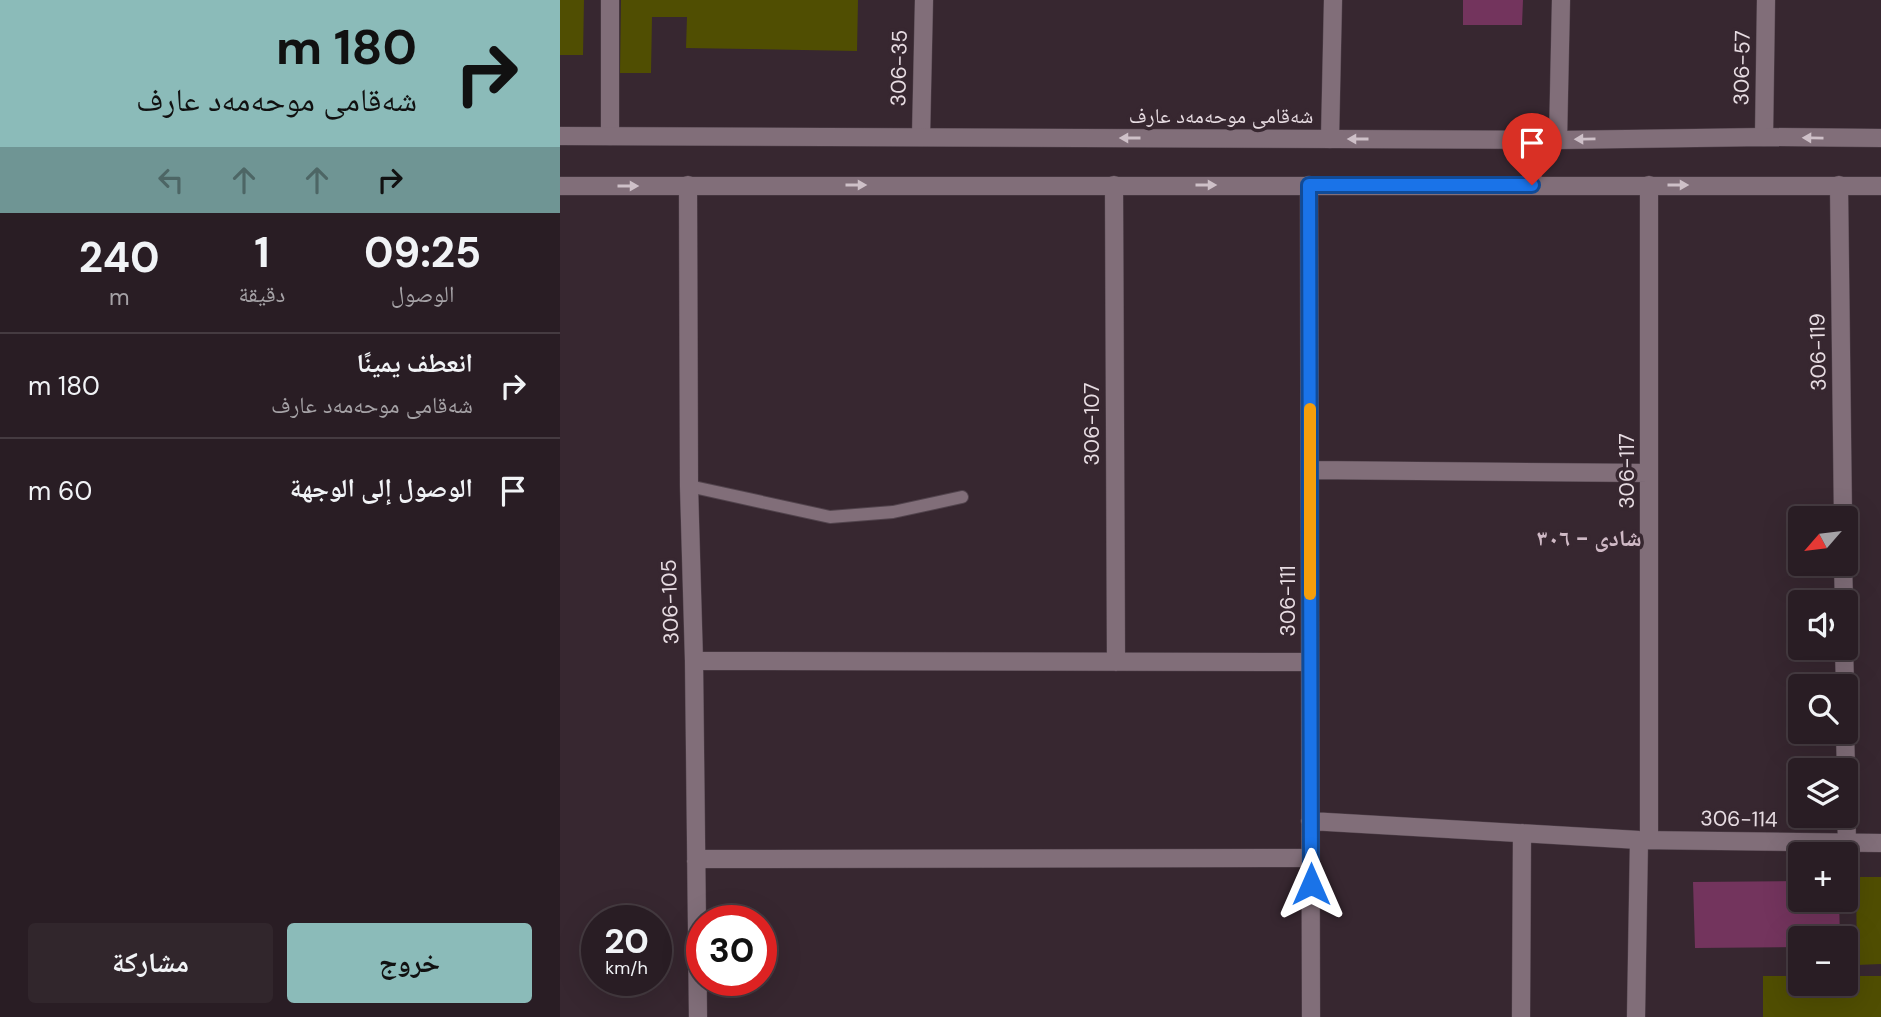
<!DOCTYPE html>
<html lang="ar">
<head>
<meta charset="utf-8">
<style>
  :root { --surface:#291d24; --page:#31262c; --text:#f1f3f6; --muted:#a5a2a6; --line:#453b41; --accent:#8bbbb9 }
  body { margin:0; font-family:"DM Sans","Noto Naskh Arabic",sans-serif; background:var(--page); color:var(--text); direction:rtl; height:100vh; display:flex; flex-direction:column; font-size:26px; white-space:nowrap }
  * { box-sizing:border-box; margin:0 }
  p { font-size:23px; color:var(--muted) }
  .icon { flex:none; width:38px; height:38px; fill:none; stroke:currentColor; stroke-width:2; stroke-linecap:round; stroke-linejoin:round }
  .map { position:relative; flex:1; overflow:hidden; direction:ltr }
  .side { display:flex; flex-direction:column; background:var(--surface); width:560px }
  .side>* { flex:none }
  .banner { background:#8bbbb9; color:#111; overflow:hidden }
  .needle { width:46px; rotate:242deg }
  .buttons { position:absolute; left:1228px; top:506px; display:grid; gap:14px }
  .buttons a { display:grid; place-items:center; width:70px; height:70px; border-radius:7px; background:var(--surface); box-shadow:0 7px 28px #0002,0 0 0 2px var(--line); font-size:35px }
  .speed { position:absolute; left:21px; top:905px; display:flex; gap:14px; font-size:35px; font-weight:700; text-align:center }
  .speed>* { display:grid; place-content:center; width:91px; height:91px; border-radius:50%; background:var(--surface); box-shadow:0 7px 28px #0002,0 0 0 2px var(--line); line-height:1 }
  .speed small { font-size:18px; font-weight:400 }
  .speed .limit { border:10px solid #d22; background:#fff; color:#111 }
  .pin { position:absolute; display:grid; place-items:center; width:60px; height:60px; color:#fff; margin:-72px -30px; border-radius:50% 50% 50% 0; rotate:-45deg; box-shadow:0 0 7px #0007 }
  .pin .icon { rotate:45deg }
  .me { position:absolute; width:77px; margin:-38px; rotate:0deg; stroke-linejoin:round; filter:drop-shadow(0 0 5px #0008) }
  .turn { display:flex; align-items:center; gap:24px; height:147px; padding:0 28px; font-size:32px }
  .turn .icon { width:91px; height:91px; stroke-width:2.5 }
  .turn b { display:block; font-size:49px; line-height:60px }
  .lanes { display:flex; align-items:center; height:66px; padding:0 28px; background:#0003; justify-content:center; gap:35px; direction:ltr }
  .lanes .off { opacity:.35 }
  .eta { display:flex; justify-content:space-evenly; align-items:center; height:119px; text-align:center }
  .eta b { font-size:42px; font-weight:700; line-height:49px }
  .button { display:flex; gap:14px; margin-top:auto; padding:14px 28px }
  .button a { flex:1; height:80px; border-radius:7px; background:var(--accent); color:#111; font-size:28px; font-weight:700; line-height:80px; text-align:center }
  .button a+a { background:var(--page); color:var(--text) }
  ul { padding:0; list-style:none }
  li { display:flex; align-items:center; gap:21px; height:105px; padding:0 28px; border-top:2px solid var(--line) }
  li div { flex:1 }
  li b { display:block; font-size:26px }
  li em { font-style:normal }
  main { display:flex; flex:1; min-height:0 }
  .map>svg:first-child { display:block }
</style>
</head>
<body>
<main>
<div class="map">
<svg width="1321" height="1017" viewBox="0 0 1321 1017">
  <rect width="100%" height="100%" fill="#372730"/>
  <!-- green -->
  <path fill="#73345d" d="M903 0H963L962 25H903Z
    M1241 881V900H1279L1280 938H1241V947L1135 948 1133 882Z"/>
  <!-- building -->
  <path fill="#504e02" d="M0 0H24L23 55H0Z
    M61 0H298L297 51 126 48 127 17H92L91 73H60Z
    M1296 877H1321V964L1297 965Z
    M1203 976H1241V984H1286V976H1321V1017H1203Z"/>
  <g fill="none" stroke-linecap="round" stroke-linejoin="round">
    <!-- service casing -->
    <g stroke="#52444d" stroke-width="14">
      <path id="service" d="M129 486 270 517 333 512 402 497"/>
    </g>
    <!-- minor casing -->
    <g stroke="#52444d" stroke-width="19">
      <path id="minor" d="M50 136V0
        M361 137 364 0
        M1204 137 1206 0
        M770 139 773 0
        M998 140 1001 0
        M128 185 129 486 134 661 138 1017
        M554 185 556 662
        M749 185 751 1017
        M1279 185 1283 518
        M751 470 1089 473
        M1283 564 1284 602
        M1284 648 1285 686
        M134 661 750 662
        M1285 732 1286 770
        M1286 803 1287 843
        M750 821 1079 840 1321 843
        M1089 840V185
        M136 861 146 859 750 858
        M961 1017 962 833
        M1076 1017 1079 840"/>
    </g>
    <!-- tertiary casing -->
    <g stroke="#52444d" stroke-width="19">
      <path id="tertiary" d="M0 136 998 140 1204 137 1321 138
        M972 185 974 140
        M0 186H1321"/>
    </g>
    <!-- service -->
    <use href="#service" stroke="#816e79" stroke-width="12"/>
    <!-- minor -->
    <use href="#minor" stroke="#816e79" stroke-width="18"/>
    <!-- tertiary -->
    <use href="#tertiary" stroke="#816e79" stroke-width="18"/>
  </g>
  <!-- one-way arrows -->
  <defs><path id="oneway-solid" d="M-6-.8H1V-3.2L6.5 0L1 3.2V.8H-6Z" transform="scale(1.75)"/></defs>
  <g fill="#cec0c8">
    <use href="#oneway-solid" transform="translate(570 138) rotate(-180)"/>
    <use href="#oneway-solid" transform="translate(1253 138) rotate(-179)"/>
    <use href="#oneway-solid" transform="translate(798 139) rotate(-180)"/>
    <use href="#oneway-solid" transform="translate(1025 139) rotate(179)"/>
    <use href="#oneway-solid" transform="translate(296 185)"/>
    <use href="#oneway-solid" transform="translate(646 185)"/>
    <use href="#oneway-solid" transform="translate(1118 185)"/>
    <use href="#oneway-solid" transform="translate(68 186)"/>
  </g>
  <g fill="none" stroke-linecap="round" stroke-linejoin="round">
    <!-- route casing -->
    <g stroke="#114b97" stroke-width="18">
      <path id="route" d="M751 884 749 185H972"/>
    </g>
    <!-- route -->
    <use href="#route" stroke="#1a73e8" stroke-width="12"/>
    <!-- slow -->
    <path stroke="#f59e0b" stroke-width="12" d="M750 409V594"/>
  </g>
  <g text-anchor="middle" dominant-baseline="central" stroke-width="7" stroke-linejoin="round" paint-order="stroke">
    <!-- street labels -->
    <g font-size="21" fill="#e7dce2" stroke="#372730">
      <text transform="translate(339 68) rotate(-89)">306-35</text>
      <text transform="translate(1182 68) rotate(-89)">306-57</text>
      <text x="661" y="116">شەقامی موحەمەد عارف</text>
      <text transform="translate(1258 352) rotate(-91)">306-119</text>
      <text transform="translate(532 424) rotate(-90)">306-107</text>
      <text transform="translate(1067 471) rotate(-90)">306-117</text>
      <text transform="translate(728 601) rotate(-90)">306-111</text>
      <text transform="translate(110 602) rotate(-92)">306-105</text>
      <text transform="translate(1179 819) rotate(1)">306-114</text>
    </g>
    <!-- neighbourhood labels -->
    <g font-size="23" font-weight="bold" fill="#cfb9c5" stroke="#372730">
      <text x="1029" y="538">شادی - ٣٠٦</text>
    </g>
  </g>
</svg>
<div class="buttons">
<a><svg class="needle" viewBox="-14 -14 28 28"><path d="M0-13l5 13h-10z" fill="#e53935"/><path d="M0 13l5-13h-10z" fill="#a5a2a6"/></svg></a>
<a><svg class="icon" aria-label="sound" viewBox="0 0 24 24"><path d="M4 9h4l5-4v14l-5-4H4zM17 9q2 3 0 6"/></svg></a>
<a><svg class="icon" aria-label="search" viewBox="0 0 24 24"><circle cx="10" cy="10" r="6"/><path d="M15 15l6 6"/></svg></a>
<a><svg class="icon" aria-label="layers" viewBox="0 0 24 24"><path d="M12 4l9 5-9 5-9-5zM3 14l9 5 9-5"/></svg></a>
<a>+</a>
<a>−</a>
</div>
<div class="speed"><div>20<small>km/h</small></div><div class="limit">30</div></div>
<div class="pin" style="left:972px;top:185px;background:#d93025"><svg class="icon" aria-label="arrive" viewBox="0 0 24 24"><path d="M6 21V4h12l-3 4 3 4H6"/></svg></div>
<svg class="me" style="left:751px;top:884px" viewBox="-20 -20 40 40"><path d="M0-17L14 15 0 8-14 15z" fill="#1a73e8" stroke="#fff" stroke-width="4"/></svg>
</div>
<section class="side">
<div class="banner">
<div class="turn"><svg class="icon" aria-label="right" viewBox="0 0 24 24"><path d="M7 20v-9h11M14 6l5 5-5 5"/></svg><div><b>180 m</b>شەقامی موحەمەد عارف</div></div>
<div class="lanes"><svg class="icon off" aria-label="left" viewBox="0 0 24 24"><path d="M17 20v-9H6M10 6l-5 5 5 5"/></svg><svg class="icon off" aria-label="ahead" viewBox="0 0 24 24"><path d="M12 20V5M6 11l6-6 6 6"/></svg><svg class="icon off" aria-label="ahead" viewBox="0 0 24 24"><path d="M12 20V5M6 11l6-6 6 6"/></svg><svg class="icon" aria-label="right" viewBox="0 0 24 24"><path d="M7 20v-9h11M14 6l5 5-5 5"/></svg></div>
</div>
<div class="eta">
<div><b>09:25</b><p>الوصول</p></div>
<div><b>1</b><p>دقيقة</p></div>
<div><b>240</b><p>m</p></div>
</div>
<ul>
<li><svg class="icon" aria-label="right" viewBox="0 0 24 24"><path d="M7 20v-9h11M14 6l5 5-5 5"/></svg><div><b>انعطف يمينًا</b><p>شەقامی موحەمەد عارف</p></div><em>180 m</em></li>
<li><svg class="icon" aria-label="arrive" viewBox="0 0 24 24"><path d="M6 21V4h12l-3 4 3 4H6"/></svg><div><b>الوصول إلى الوجهة</b></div><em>60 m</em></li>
</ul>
<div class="button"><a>خروج</a><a>مشاركة</a></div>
</section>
</main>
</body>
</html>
